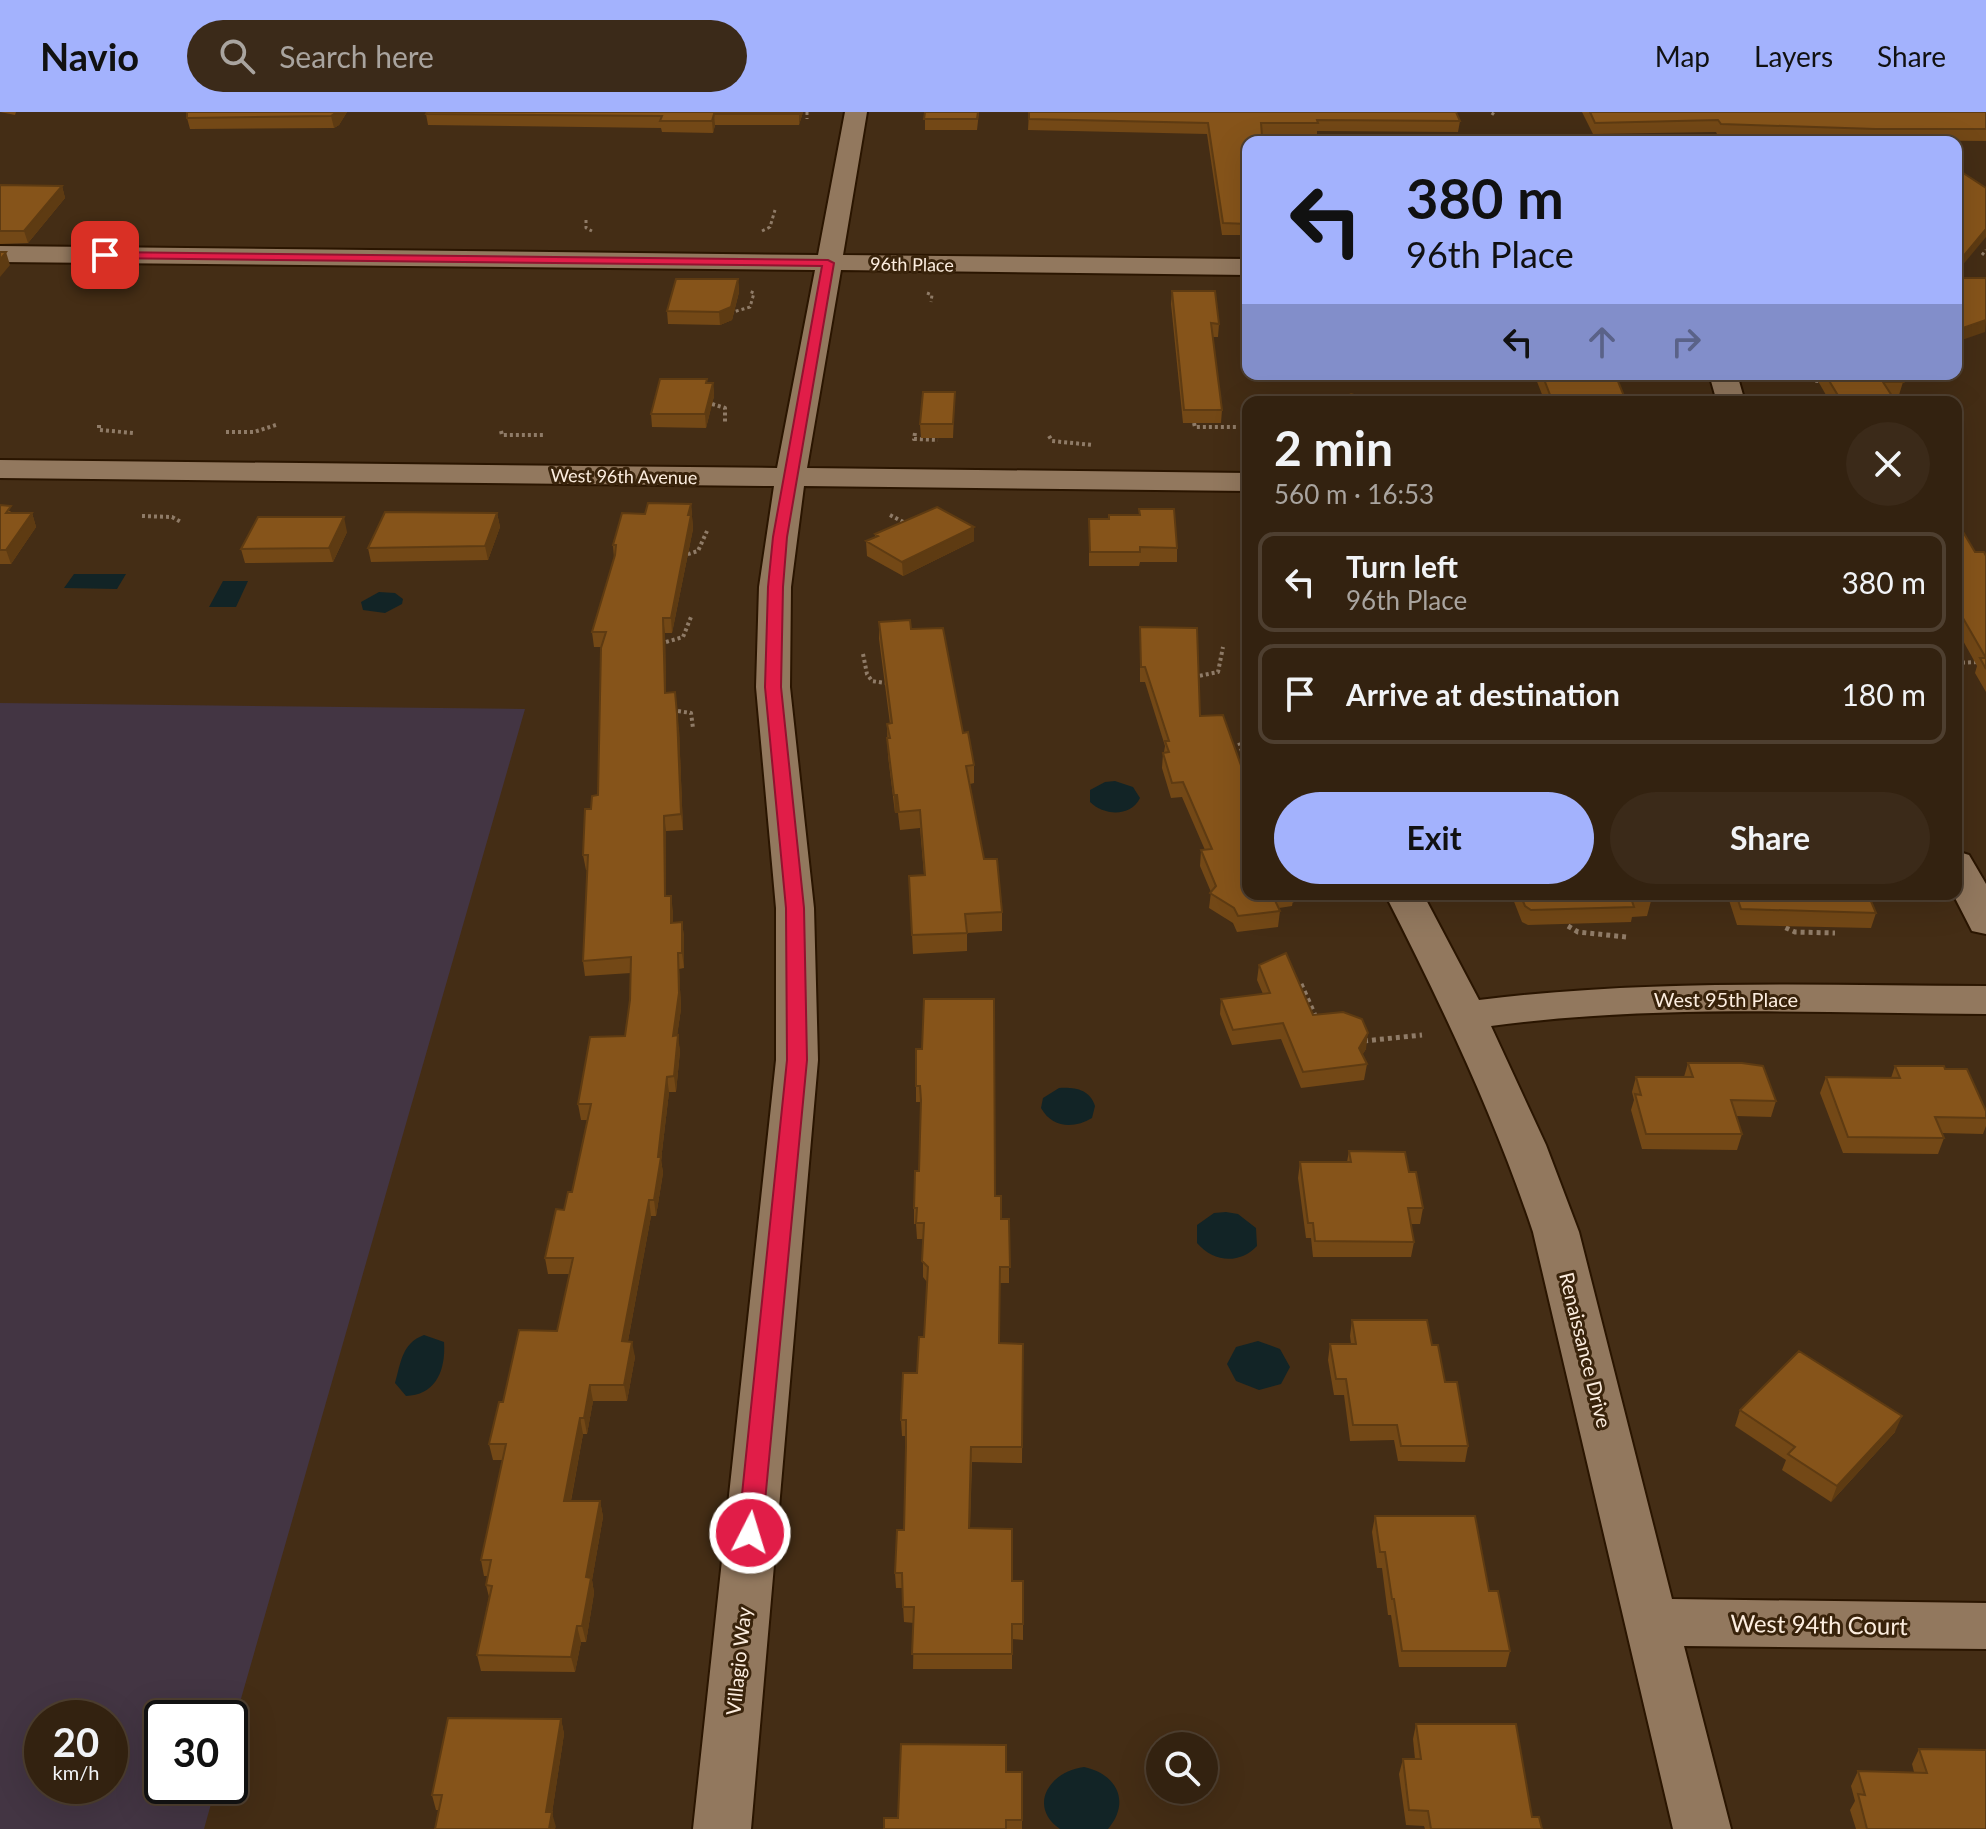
<!DOCTYPE html>
<html lang="en">
<head>
<meta charset="utf-8">
<style>
  :root { --surface:#332210; --page:#3b2a19; --text:#f1f3f6; --muted:#a9a49f; --line:#4e3f30; --accent:#a3b2fd }
  body { margin:0; font-family:Lato,sans-serif; background:var(--page); color:var(--text); height:100vh; display:flex; flex-direction:column; font-size:30px; white-space:nowrap }
  * { box-sizing:border-box; margin:0 }
  p { font-size:26px; color:var(--muted) }
  .icon { flex:none; width:44px; height:44px; fill:none; stroke:currentColor; stroke-width:2; stroke-linecap:round; stroke-linejoin:round }
  .map { position:relative; flex:1; overflow:hidden }
  .sheet { position:absolute; left:1242px; top:284px; width:720px; height:504px; display:flex; flex-direction:column; background:var(--surface); border-radius:16px; box-shadow:0 8px 32px #0002,0 0 0 2px var(--line) }
  .sheet>* { flex:none }
  .guide { position:absolute; left:1242px; top:24px; width:720px; height:244px; border-radius:16px; box-shadow:0 8px 32px #0002,0 0 0 2px var(--line); background:#a3b2fd; color:#111; overflow:hidden }
  .controls { position:absolute; left:1146px; top:1620px; display:grid; gap:16px }
  .controls a { display:grid; place-items:center; width:72px; height:72px; border-radius:50%; background:var(--surface); box-shadow:0 8px 32px #0002,0 0 0 2px var(--line); font-size:40px }
  .speed { position:absolute; left:24px; top:1588px; display:flex; gap:16px; font-size:40px; font-weight:700; text-align:center }
  .speed>* { display:grid; place-content:center; width:104px; height:104px; border-radius:50%; background:var(--surface); box-shadow:0 8px 32px #0002,0 0 0 2px var(--line); line-height:1 }
  .speed small { font-size:20px; font-weight:400 }
  .speed .limit { border:4px solid #111; border-radius:12px; background:#fff; color:#111 }
  .pin { position:absolute; display:grid; place-items:center; width:68px; height:68px; color:#fff; margin:-34px; border-radius:16px; box-shadow:0 4px 12px #0006 }
  .me { position:absolute; width:88px; margin:-44px; rotate:5deg; stroke-linejoin:round; filter:drop-shadow(0 0 6px #0008) }
  .turn { display:flex; align-items:center; gap:28px; height:168px; padding:0 32px; font-size:36px }
  .turn .icon { width:104px; height:104px; stroke-width:2.5 }
  .turn b { display:block; font-size:56px; line-height:68px }
  .lanes { display:flex; align-items:center; height:76px; padding:0 32px; background:#0003; justify-content:center; gap:40px; direction:ltr }
  .lanes .off { opacity:.35 }
  .round { display:grid; place-items:center; flex:none; width:84px; height:84px; border-radius:42px; background:var(--page) }
  .head { display:flex; align-items:center; justify-content:space-between; height:136px; padding:0 32px }
  h1 { font-size:48px; font-weight:700; line-height:60px }
  .primary-button { display:flex; gap:16px; margin-top:auto; padding:16px 32px }
  .primary-button a { flex:1; height:92px; border-radius:48px; background:var(--accent); color:#111; font-size:32px; font-weight:700; line-height:92px; text-align:center }
  .primary-button a+a { background:var(--page); color:var(--text) }
  ul { padding:0; list-style:none }
  li { display:flex; align-items:center; gap:24px; height:100px; margin:0 16px 12px; padding:0 16px; border:4px solid var(--line); border-radius:16px }
  li div { flex:1 }
  li b { display:block; font-size:30px }
  li em { font-style:normal }
  header { display:flex; align-items:center; gap:48px; box-sizing:border-box; height:112px; padding:0 40px; background:var(--accent); color:#111 }
  header strong { font-size:38px }
  nav { display:flex; gap:44px; margin-inline-start:auto; font-size:28px }
  .search { width:560px; height:72px; background:var(--page); display:flex; align-items:center; gap:20px; box-sizing:border-box; padding:0 28px; border-radius:44px; color:var(--muted); font-size:30px }
  .map>svg:first-child { display:block }
</style>
</head>
<body>
<header>
<strong>Navio</strong>
<div class="search"><svg class="icon" aria-label="search" viewBox="0 0 24 24"><circle cx="10" cy="10" r="6"/><path d="M15 15l6 6"/></svg>Search here</div>
<nav><a>Map</a><a>Layers</a><a>Share</a></nav>
</header>
<div class="map">
<svg width="1986" height="1717" viewBox="0 0 1986 1717">
  <rect width="100%" height="100%" fill="#442d15"/>
  <!-- education -->
  <path fill="#433543" fill-rule="evenodd" d="M0 591 525 597 230 1625V1606H162V1674H216L204 1717H0ZM42 1606H110V1674H42Z"/>
  <!-- water -->
  <path fill="#122426" d="M74 462H126L117 477 64 476Z
    M223 469H248L236 495H209Z
    M379 480 395 481 403 487 402 492 385 501 363 498 361 490Z
    M1115 669 1133 675 1140 686C1131 705 1104 704 1090 690V678L1105 670Z
    M1059 976C1074 975 1090 977 1095 994L1092 1006C1074 1017 1052 1016 1041 996L1043 986Z
    M1226 1100 1238 1102 1256 1116 1257 1134C1239 1153 1213 1150 1197 1131V1113L1214 1101Z
    M424 1223 444 1230C446 1258 436 1283 406 1284L395 1271C401 1250 402 1231 424 1223Z
    M1258 1229 1280 1237 1290 1255 1281 1272 1259 1278 1236 1269 1227 1252 1236 1235Z
    M1084 1655C1117 1662 1131 1690 1108 1717H1060C1027 1694 1050 1659 1084 1655Z"/>
  <g fill="none" stroke-linecap="round" stroke-linejoin="round">
    <!-- street casing -->
    <g stroke="#2a1500" stroke-width="4">
      <path id="street" d="M845 0H867L843 143 1248 147V163L841 158 807 356 1248 361V379L804 374 791 475 790 575 814 796 818 948 751 1717H693L776 948V796L756 575 759 475 774 374 0 366V348L777 356 815 158 0 150V134L818 143Z
        M1709 262H1737L1745 290H1717Z
        M1956 739 1969 743 1986 772V822L1972 819 1953 782H1956Z
        M1385 782H1423L1479 888C1647 867 1816 873 1986 874V902C1821 901 1655 892 1491 914L1546 1033 1579 1120 1672 1487 1986 1491V1537L1684 1534 1731 1717H1673L1533 1120C1494 1003 1441 892 1385 782Z"/>
    </g>
    <!-- path-far2 -->
    <path stroke="#8f7b67" stroke-width="3" stroke-dasharray="3 3" stroke-linecap="butt" d="M807 0V7
      M1492 3 1494 0
      M586 108V116L592 119
      M762 119 770 115 775 98
      M1982 143 1986 138
      M927 181 932 183 931 190
      M730 201 750 195 754 181 749 179
      M1799 262 1813 269 1824 270
      M712 292 716 293"/>
    <!-- path-far1 -->
    <path stroke="#8f7b67" stroke-width="4" stroke-dasharray="3 3" stroke-linecap="butt" d="M712 292 725 296V312
      M1194 311 1195 315H1238
      M99 313V318L134 321
      M501 319 502 323H544
      M226 320H254L276 313
      M915 321 914 327 938 328
      M1049 324 1052 329 1093 333
      M890 403 907 412
      M142 404 172 405 181 410
      M682 444 698 439 707 419
      M666 530 683 525 691 505
      M863 542 867 562 872 569 885 571
      M1956 551 1979 550
      M1194 565 1218 560 1223 535
      M678 599 691 601 693 616
      M1238 660 1248 658 1239 630"/>
    <!-- path -->
    <path stroke="#8f7b67" stroke-width="5" stroke-dasharray="4 4" stroke-linecap="butt" d="M1290 788 1298 787 1299 782
      M1782 809 1784 815 1795 820 1835 821
      M1568 814 1578 820 1626 825
      M1301 872 1317 908
      M1364 929 1422 923"/>
    <!-- street -->
    <use href="#street" fill="#92785e" fill-rule="evenodd"/>
  </g>
  <!-- wall -->
  <path fill="#734816" d="M0 0H16L15 3Z
    M347 0 339 13 334 16 190 17 187 6Z
    M427 0H803L799 13H715L713 21 662 20 661 16 428 13 426 2Z
    M925 0H979L977 18H925Z
    M1029 0 1460 9 1458 20 1317 19V22H1262V30H1248V123H1222L1207 22 1028 18Z
    M1582 0H1986V29L1872 28 1718 24 1716 20 1593 22Z
    M0 73 62 74 65 86 28 131 0 132Z
    M738 167 739 180 732 208 720 213 668 212 667 199Z
    M1172 179 1219 212 1218 225H1213L1222 298 1221 311H1183L1171 192Z
    M1534 262H1615L1624 284 1652 290H1545Z
    M1814 262H1897L1903 270 1899 283H1892L1896 290H1830Z
    M707 271H713L714 284 706 316 652 315 651 302Z
    M955 280 953 326H921L920 312Z
    M691 392 693 417 672 521H665L666 581 679 617 683 718 666 719V784H671L673 810H682L684 825V856L679 857 681 897 677 923 680 939 676 980H669L661 1048 663 1061 656 1104H651L628 1229 635 1245 627 1289H593L587 1322H583L571 1389H600L603 1405 592 1468 594 1481 586 1530H581L575 1560 481 1559 477 1543 489 1485 486 1473 488 1464H484L481 1448 503 1348H493L489 1332 503 1290 557 1219 569 1162H548L545 1146 572 1080 587 1008H581L578 992 625 924 630 888 631 861 585 864 583 849 587 758H586L583 743 591 697 598 683 601 535H594L592 520 614 446 613 433 645 402Z
    M0 393 13 401H32L36 415 11 452H0Z
    M497 401 500 415 488 448 371 450 368 436Z
    M1089 407 1177 436V450H1140L1139 454H1089Z
    M1956 408 1975 440 1986 444V580L1975 561 1977 554 1956 516Z
    M974 415V429L903 464 867 444 866 429 875 425V422Z
    M347 420 333 450 245 451 241 437Z
    M879 510 911 517 963 621 974 653V671L970 672 984 747 1002 800V819L967 821V839L913 842 909 764 924 763 920 716 900 718 898 701H895L888 644 887 612H890L879 527Z
    M1140 515 1200 604 1248 782H1294L1292 794 1279 796 1280 799 1278 815 1237 820 1233 811 1209 796 1211 780 1200 754 1201 738H1205L1182 685 1171 686 1162 656 1163 641 1164 640 1165 634 1145 570H1140Z
    M1511 782H1648L1651 789 1647 804 1632 805 1631 810 1528 813 1522 810Z
    M1727 782H1868L1876 801 1871 816 1737 813Z
    M1259 853 1313 903 1366 937 1362 943 1367 952 1364 968 1301 976 1281 927 1232 933 1220 902 1221 887 1263 882 1257 868Z
    M916 937 995 1084 1001 1107H1009V1171H1000L999 1231 1023 1232 1022 1351 972 1350 970 1416 1012 1469 1023 1512V1528L1012 1527V1557H913L914 1511 904 1510 902 1476H896L895 1461 904 1418 906 1324H902L901 1308 917 1261 924 1225 927 1170 923 1165V1127H917L916 1112H914V1096L919 1059 921 995 920 990H916Z
    M1688 951 1776 989 1771 1005 1736 1004 1742 1022 1737 1038 1642 1037 1631 998 1634 988 1632 980 1636 965H1684Z
    M1895 954 1945 957 1986 999V1014L1983 1022 1942 1021 1944 1026 1938 1042 1843 1041 1820 981 1826 965 1891 966Z
    M1349 1039 1409 1060 1423 1096 1420 1112H1411L1414 1130 1411 1145H1313L1311 1126H1306L1298 1066 1300 1050H1347Z
    M1352 1208 1432 1233 1468 1334 1465 1350 1398 1349 1394 1328 1350 1329 1344 1283H1334L1328 1248 1330 1232H1351L1350 1224Z
    M1740 1298 1895 1320 1831 1390 1782 1358 1786 1348 1735 1314Z
    M1375 1404 1489 1479 1510 1539 1506 1555H1399L1391 1503H1388L1382 1456H1377L1372 1420Z
    M561 1607 564 1622 552 1701 555 1717H435L439 1698H436L432 1683Z
    M1416 1612 1532 1705 1542 1717H1425L1424 1714 1406 1713 1399 1662 1403 1647H1415L1413 1627Z
    M1919 1637 1986 1717H1856L1850 1698 1855 1689 1851 1674 1858 1659 1914 1660 1912 1652Z
    M1006 1660H1022V1717H884L898 1706Z"/>
  <!-- shaded-wall -->
  <path fill="#5e3b12" d="M337 0H347L339 13 334 16 331 4Z
    M799 0H803L799 13Z
    M714 2 715 13 713 21 712 9Z
    M62 74 65 86 28 131 24 119Z
    M1986 117V125L1956 161V153Z
    M6 140 10 153 0 165V148Z
    M738 167 739 180 732 208 720 213 719 200Z
    M1986 208 1985 220 1956 230 1957 218Z
    M713 271 714 284 706 316 705 302Z
    M691 392 693 417 672 521 671 506 688 403Z
    M32 401 36 415 11 452 6 438Z
    M497 401 500 415 488 448 485 434Z
    M344 405 347 420 333 450 329 436Z
    M974 415V429L903 464 902 450Z
    M663 506 665 521 666 595 665 581Z
    M677 602 679 617 683 718 681 702Z
    M894 683H897L898 701H895Z
    M664 704 666 719V800L665 784Z
    M671 784 673 799V826L671 811Z
    M682 810 684 825V856L682 841Z
    M678 841 679 857 681 897 675 939 673 924Z
    M1368 921 1366 937 1357 952 1359 936Z
    M678 923 680 939 676 980 674 964Z
    M667 965 669 980 661 1048 663 1061 656 1104 654 1088Z
    M649 1088 651 1104 625 1245 622 1229Z
    M632 1230 635 1245 627 1289 624 1273Z
    M590 1273 593 1289 587 1322 584 1306Z
    M1902 1304 1895 1320 1831 1390 1837 1374Z
    M580 1306 583 1322 568 1404 564 1389Z
    M600 1389 603 1405 592 1468 594 1481 586 1530 582 1514 586 1465Z
    M577 1514 581 1530 575 1560 571 1545Z
    M561 1607 564 1622 552 1701 556 1715 555 1717H549L546 1700Z"/>
  <!-- building -->
  <path fill="#86541a" stroke="#5e3b12" stroke-width="2" d="M187 0H337L331 4 187 6Z
    M427 0H799V2H714L712 9H660L662 4 426 2Z
    M925 0H978L977 7H924Z
    M1029 0H1456L1460 9 1317 8 1318 11H1261L1262 24H1258L1259 30H1248V112L1223 111 1208 11 1029 7Z
    M1590 0H1986V17H1875L1721 12 1718 8 1595 11Z
    M1957 57 1986 76V117L1956 153V59Z
    M0 73 62 74 24 119H0Z
    M0 140H6L0 148Z
    M1956 166H1986V208L1957 218Z
    M676 167H738L731 195 719 200 667 199Z
    M1172 179H1215L1219 212 1211 211 1222 298H1184Z
    M1542 262H1615L1624 284 1650 285 1652 290H1571L1570 288H1552Z
    M1825 262H1897L1903 270H1883L1896 290H1842Z
    M660 267H707L706 271H713L705 302H651Z
    M923 280H955L953 312H920Z
    M1351 282 1374 290H1337Z
    M648 391 691 392 688 403H691L671 506H663L665 581 675 580 677 602 681 702 664 704 665 784H671V811L682 810V841H678L679 881 673 924 678 923 674 964 667 965 658 1045H661L654 1088H649L622 1229 632 1230 624 1273H590L584 1306H580L564 1389H600L586 1465 591 1466 582 1514H577L571 1545 477 1543 492 1474 486 1473 491 1448H481L506 1332H489L499 1290H503L519 1218 557 1219 573 1146H545L556 1097 564 1098 568 1080H572L591 992H578L590 925 625 924 630 888 631 845 583 849 588 743H583L585 697H591L592 684 598 683 601 536 606 520H592L615 443 616 433H613L622 401 645 402Z
    M0 393 11 394 6 401H32L6 438H0Z
    M937 395 974 415 902 450 866 429 878 424 875 422Z
    M1139 397H1174L1177 436 1140 435V440H1090L1089 407H1109V403H1140Z
    M385 400 497 401 485 434 368 436Z
    M258 405H344L329 436 241 437Z
    M1956 408 1975 440H1984L1986 444V557L1980 546H1986L1956 494Z
    M910 508 911 517 943 516 963 621 968 620 974 653 966 654 984 747H997L1002 800 965 802 967 821 912 823 909 764 925 763 920 698 899 700 897 683H894L887 626H890L887 612 892 611 879 510Z
    M1140 515 1197 516 1200 604 1223 603 1248 673V782H1272L1280 799 1238 804 1234 796 1210 781 1216 774 1201 738 1212 737 1183 670 1172 671 1163 641 1169 640 1165 629H1169L1145 555H1141Z
    M1520 782H1648L1651 789H1632L1634 795 1531 798 1525 794Z
    M1736 782H1868L1876 801 1741 797Z
    M1286 841 1313 903 1343 900 1362 907 1368 921 1359 936 1367 952 1303 960 1283 911 1233 918 1221 887 1270 881 1259 853Z
    M924 887H994L995 1084H1001V1107H1009L1010 1155H1000L999 1231 1023 1232 1022 1335H971L969 1416 1012 1417V1469H1023V1512H1012V1542H912L914 1495H903L902 1461H895L897 1418H904L906 1334V1308H901L903 1261H917L919 1225H924L928 1155 922 1149 924 1111H916L917 1096H914L915 1059H919L921 988 920 974H916V937H922Z
    M1688 951H1742L1763 954 1776 989 1731 988 1742 1022H1646L1635 982 1641 983 1636 965H1693Z
    M1895 954H1944L1945 957H1967L1986 999V1006L1935 1005 1944 1026 1848 1025 1826 965 1900 966Z
    M1349 1039 1405 1040 1409 1060H1416L1423 1096H1408L1414 1130 1315 1129 1313 1111H1308L1300 1050H1351Z
    M1352 1208H1427L1432 1233H1438L1445 1270H1457L1468 1334H1401L1397 1313H1353L1346 1267H1336L1330 1232H1356Z
    M1799 1239 1902 1304 1837 1374 1788 1342 1795 1335 1740 1298Z
    M1375 1404H1475L1489 1479H1498L1510 1539H1402L1394 1487H1392L1385 1440H1380Z
    M448 1606 561 1607 546 1700H552L549 1717H435L442 1683H432Z
    M1416 1612H1516L1532 1705H1539L1542 1717H1431L1428 1699 1409 1698 1403 1647H1421Z
    M901 1632 1006 1633V1660H1022V1708H1006V1717H884V1706H898Z
    M1919 1637 1986 1638V1717H1867L1858 1682 1865 1683 1858 1659 1927 1661Z"/>
  <!-- route -->
  <path fill="#e11d48" stroke="#92132f" stroke-width="2" d="M105 140 828 148 834 151 787 425 783 475 781 575 804 796 807 948 762 1421 758 1428 750 1431 742 1428 738 1421 787 948 786 796 765 575 768 475 773 425 822 154 101 146V141Z"/>
  <g text-anchor="middle" dominant-baseline="central" stroke-width="6" stroke-linejoin="round" paint-order="stroke">
    <!-- far-street labels -->
    <g font-size="18" fill="#fceddf" stroke="#39230b">
      <text transform="translate(912 152) rotate(1)">96th Place</text>
      <text transform="translate(624 364) rotate(1)">West 96th Avenue</text>
    </g>
    <!-- street labels -->
    <g font-size="20" fill="#fceddf" stroke="#39230b">
      <text x="1726" y="887">West 95th Place</text>
      <text transform="translate(1586 1238) rotate(76)">Renaissance Drive</text>
      <text transform="translate(738 1549) rotate(-84)">Villagio Way</text>
    </g>
    <!-- near-street labels -->
    <g font-size="24" fill="#fceddf" stroke="#39230b">
      <text transform="translate(1819 1512) rotate(1)">West 94th Court</text>
    </g>
  </g>
</svg>
<div class="controls">
<a><svg class="icon" aria-label="search" viewBox="0 0 24 24"><circle cx="10" cy="10" r="6"/><path d="M15 15l6 6"/></svg></a>
</div>
<div class="speed"><div>20<small>km/h</small></div><div class="limit">30</div></div>
<div class="pin" style="left:105px;top:143px;background:#d93025"><svg class="icon" aria-label="arrive" viewBox="0 0 24 24"><path d="M6 21V4h12l-3 4 3 4H6"/></svg></div>
<svg class="me" style="left:750px;top:1421px" viewBox="-20 -20 40 40"><circle r="17" fill="#e11d48" stroke="#fff" stroke-width="3"/><path d="M0-11L8 9 0 5-8 9z" fill="#fff"/></svg>
<div class="guide">
<div class="turn"><svg class="icon" aria-label="left" viewBox="0 0 24 24"><path d="M17 20v-9H6M10 6l-5 5 5 5"/></svg><div><b>380 m</b>96th Place</div></div>
<div class="lanes"><svg class="icon" aria-label="left" viewBox="0 0 24 24"><path d="M17 20v-9H6M10 6l-5 5 5 5"/></svg><svg class="icon off" aria-label="ahead" viewBox="0 0 24 24"><path d="M12 20V5M6 11l6-6 6 6"/></svg><svg class="icon off" aria-label="right" viewBox="0 0 24 24"><path d="M7 20v-9h11M14 6l5 5-5 5"/></svg></div>
</div>
<section class="sheet">
<div class="head"><div><h1>2 min</h1><p>560 m · 16:53</p></div><a class="round"><svg class="icon" aria-label="close" viewBox="0 0 24 24"><path d="M6 6l12 12M18 6L6 18"/></svg></a></div>
<ul>
<li><svg class="icon" aria-label="left" viewBox="0 0 24 24"><path d="M17 20v-9H6M10 6l-5 5 5 5"/></svg><div><b>Turn left</b><p>96th Place</p></div><em>380 m</em></li>
<li><svg class="icon" aria-label="arrive" viewBox="0 0 24 24"><path d="M6 21V4h12l-3 4 3 4H6"/></svg><div><b>Arrive at destination</b></div><em>180 m</em></li>
</ul>
<div class="primary-button"><a>Exit</a><a>Share</a></div>
</section>
</div>
</body>
</html>
